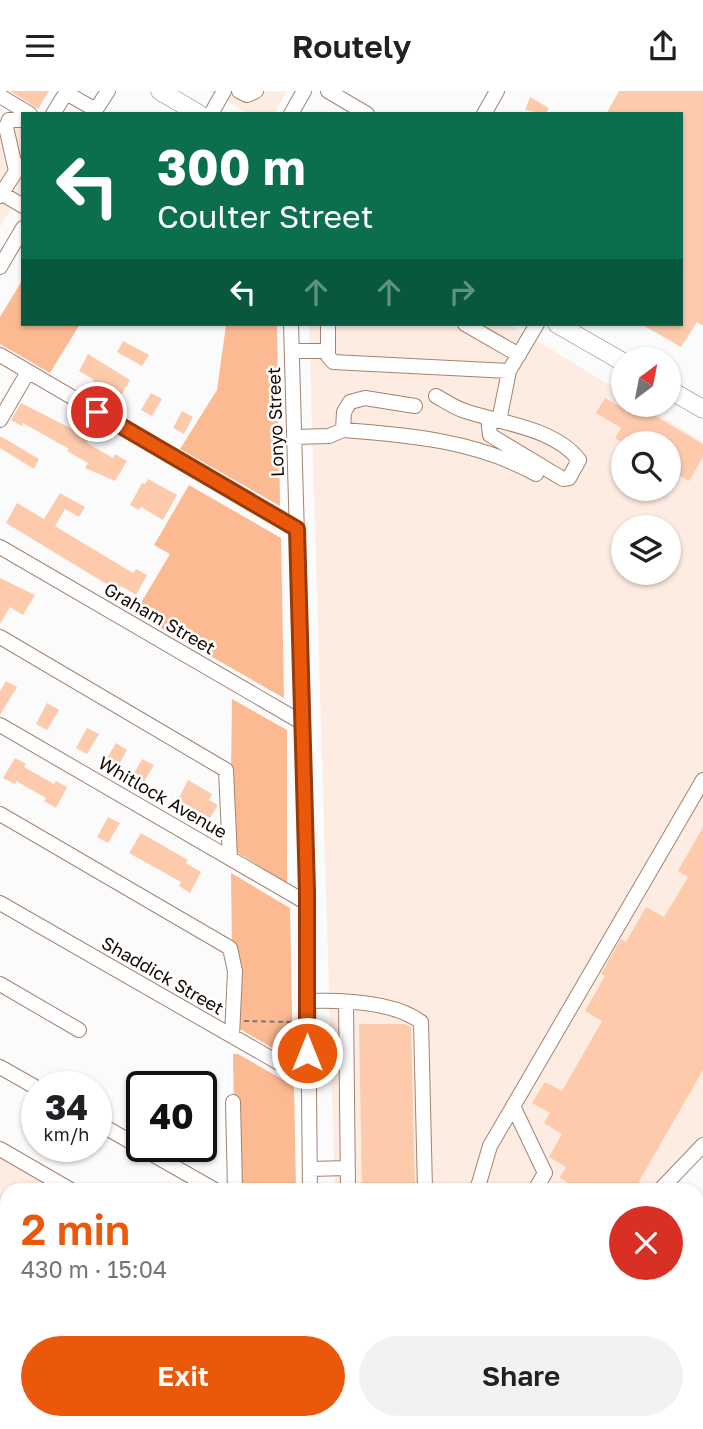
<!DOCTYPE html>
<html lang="en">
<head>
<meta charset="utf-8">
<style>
  :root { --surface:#fff; --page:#f2f2f2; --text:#202124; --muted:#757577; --accent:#ea580c }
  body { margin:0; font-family:"Golos Text",sans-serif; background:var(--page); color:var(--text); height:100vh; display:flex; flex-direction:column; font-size:26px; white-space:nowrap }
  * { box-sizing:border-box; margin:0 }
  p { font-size:23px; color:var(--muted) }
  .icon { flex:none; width:38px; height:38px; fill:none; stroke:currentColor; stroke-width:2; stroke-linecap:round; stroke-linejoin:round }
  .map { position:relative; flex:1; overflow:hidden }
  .panel { position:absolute; left:0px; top:1092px; width:704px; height:247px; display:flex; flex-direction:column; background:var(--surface); border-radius:21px 21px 0 0; box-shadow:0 2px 5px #0004 }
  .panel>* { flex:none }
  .top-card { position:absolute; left:21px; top:21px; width:662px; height:214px; border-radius:0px; box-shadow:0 2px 5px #0004; background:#0b6e4f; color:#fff; overflow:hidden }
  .needle { width:46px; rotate:32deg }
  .controls { position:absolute; left:611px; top:256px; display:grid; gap:14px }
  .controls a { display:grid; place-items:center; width:70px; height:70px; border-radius:50%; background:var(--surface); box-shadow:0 2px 5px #0004; font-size:35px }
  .speed { position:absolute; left:21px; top:980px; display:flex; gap:14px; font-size:35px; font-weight:700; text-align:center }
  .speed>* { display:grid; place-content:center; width:91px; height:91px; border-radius:50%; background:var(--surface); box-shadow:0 2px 5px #0004; line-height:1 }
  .speed small { font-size:18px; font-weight:400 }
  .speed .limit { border:4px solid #111; border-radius:10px; background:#fff; color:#111 }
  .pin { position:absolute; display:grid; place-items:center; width:60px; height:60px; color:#fff; margin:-30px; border:4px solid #fff; border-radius:50%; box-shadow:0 2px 7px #0007 }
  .me { position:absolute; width:77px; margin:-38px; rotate:0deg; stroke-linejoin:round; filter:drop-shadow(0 0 5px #0008) }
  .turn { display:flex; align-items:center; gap:24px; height:147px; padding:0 21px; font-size:32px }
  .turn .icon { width:91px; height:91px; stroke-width:2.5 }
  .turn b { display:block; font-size:49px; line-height:60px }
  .lanes { display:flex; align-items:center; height:66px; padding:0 21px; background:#0003; justify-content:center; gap:35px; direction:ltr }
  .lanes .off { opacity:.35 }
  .round { display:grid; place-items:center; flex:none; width:74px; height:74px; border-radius:37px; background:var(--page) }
  .headline { display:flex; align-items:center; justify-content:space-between; height:119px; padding:0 21px }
  h1 { font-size:42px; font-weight:600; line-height:52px; color:var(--accent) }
  .cta { display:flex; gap:14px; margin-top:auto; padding:14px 21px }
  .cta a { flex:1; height:80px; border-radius:42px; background:var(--accent); color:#fff; font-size:28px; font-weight:600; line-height:80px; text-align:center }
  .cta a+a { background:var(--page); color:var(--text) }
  header { display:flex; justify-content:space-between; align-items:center; height:91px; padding:0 21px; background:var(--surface); font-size:32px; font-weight:600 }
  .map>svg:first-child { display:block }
</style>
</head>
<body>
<header><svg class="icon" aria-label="menu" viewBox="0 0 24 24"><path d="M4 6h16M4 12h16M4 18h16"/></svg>Routely<svg class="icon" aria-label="share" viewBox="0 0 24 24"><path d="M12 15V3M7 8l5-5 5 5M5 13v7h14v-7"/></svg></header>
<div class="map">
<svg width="703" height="1338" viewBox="0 0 703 1338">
  <rect width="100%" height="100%" fill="#fbfbfb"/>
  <!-- built -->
  <path fill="#fdece1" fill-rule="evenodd" d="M210 0H287L274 23H249Z
    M10 16 23 24V97L0 136V33Z
    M309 233H509L623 302V313H642L703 351V1063L665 1099H335ZM623 352H668V397H623ZM623 436H668V481H623Z
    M0 1053 81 1099H7V1123L0 1119Z
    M703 1132V1297L697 1305 696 1140Z
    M0 1153 7 1157V1332H214L185 1338H0Z"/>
  <!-- green -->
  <path fill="#fbba92" d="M23 188V233H80L50 282 0 253V226Z
    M277 233 280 415 180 358 217 299 226 234Z
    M189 394 281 447 284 607 135 522 170 463 154 454Z
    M232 608 287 639V792L230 757Z
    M231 782 290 817 293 969 233 934Z
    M233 963H238L294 995 296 1099H235Z"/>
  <!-- building -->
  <path fill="#fdcbac" d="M10 0H49L38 18Z
    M619 0H703V235L697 231 681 256 641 233H681V23H606Z
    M530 6 549 17 545 23 525 19Z
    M123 250 149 264 142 275 117 261Z
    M88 263 130 289 119 308 92 293 94 289 79 280Z
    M151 302 162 308 152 325 141 319Z
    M605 307 629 321 635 313 703 353V366L689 390 668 378V352H624L615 347 621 337 596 322Z
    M21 312 90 347 87 352 113 367 115 363 127 370 115 390 85 377 88 372 67 360 69 358 23 332 22 335 11 329Z
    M182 320 193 326 184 343 173 337Z
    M0 345 39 368 34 378 0 357Z
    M148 388 177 404 163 429 141 416 139 419 130 414 142 392 145 393Z
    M60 402 85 416 79 426 65 418 55 435 133 482 136 478 147 484 136 504 121 495 118 500 6 432 17 412 44 428Z
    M0 487 35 504 23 524 10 516 0 533Z
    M6 590 17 596 0 624V600Z
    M47 612 59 619 47 639 36 633Z
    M87 637 99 643 87 663 76 657Z
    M116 652 127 659 116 679 104 672Z
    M15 667 26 673 24 676 54 693 56 690 67 696 56 717 44 710 46 707 16 690 15 693 3 687Z
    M142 668 154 674 142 694 131 688Z
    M188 689 212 703 209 709 218 714 210 727 178 709Z
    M108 726 120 732 108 752 97 746Z
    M703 736V979L634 1099H581L560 1087 566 1076 549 1066 562 1043 544 1032 550 1022 532 1012 545 991 562 1000 602 930 585 920 605 885 601 883 621 848 626 851 646 816 664 826 688 786 678 780Z
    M141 742 188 769 186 772 201 781 190 802 179 795 181 791 129 762Z
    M359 933H405L411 936 415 1099H362Z"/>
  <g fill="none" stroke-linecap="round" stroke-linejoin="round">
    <!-- minor casing -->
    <g stroke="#a3836f" stroke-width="16">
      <path id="minor" d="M239 0 247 4 256 0
        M328 0 367 23
        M66 2 96 19
        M0 5 30 23
        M53 23 67 0
        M93 23 108 0
        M211 23 224 0
        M291 23 304 0
        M484 23 497 0
        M16 80 6 36 9 29H23
        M1 102 23 115
        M0 105 20 74
        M0 176 23 137
        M291 233 307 800 310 1099
        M328 233V265L333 271 509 280
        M465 233 519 264
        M292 260H328
        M0 264 297 438
        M436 305C445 310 455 317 465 320 500 332 555 337 579 369L569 387 563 388 490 344 488 327
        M415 315 365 307 350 311 344 321 343 339C410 344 477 350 536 383
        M0 329 28 281
        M499 330 509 280 537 233
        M294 346 329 345 343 339
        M0 456 301 631
        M0 546 226 679 230 767
        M0 634 307 812
        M0 723 230 857 235 880 232 945
        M0 812 307 988
        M0 893 79 939
        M308 910C342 909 393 910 421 931L425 1099
        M346 911 348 1099
        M0 976 37 997
        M233 1011 235 1099
        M513 1015 545 1082 535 1099
        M96 1031 215 1099
        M0 1058 71 1099
        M310 1078 348 1077
        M477 1099 490 1055 703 689
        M660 1099 703 1054
        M0 1141 7 1145
        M696 1156 703 1150
        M696 1327 703 1318
        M317 1332V1338
        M0 1338 27 1332
        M468 1338 469 1332
        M621 1338 622 1332"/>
    </g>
    <!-- major casing -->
    <g stroke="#a3836f" stroke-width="19">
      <path id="major" d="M160 0 199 23
        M557 233 623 271
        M668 298 703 318"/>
    </g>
    <!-- path -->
    <path stroke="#7f7976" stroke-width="2" stroke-dasharray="5 3.5" stroke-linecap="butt" d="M244 930 292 931"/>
    <!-- minor -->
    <use href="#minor" stroke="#fff" stroke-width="14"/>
    <!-- major -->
    <use href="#major" stroke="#fff" stroke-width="18"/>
    <!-- rail casing -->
    <g stroke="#908b89" stroke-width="6">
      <path id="rail" d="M363 1338 378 1332"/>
    </g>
    <!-- rail -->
    <use href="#rail" stroke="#fff" stroke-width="3.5" stroke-dasharray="10" stroke-linecap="butt"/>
  </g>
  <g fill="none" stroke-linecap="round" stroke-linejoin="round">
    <!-- route casing -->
    <g stroke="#983908" stroke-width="18">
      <path id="route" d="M97 321 297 438 307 800V962"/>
    </g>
    <!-- route -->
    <use href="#route" stroke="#ea580c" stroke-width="12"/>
  </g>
  <g text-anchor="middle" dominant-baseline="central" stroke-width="5" stroke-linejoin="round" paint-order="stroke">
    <!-- street labels -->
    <g font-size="18" fill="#160b05" stroke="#fff">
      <text transform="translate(275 331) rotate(-92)">Lonyo Street</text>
      <text transform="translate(160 527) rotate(30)">Graham Street</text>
      <text transform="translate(163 706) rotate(30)">Whitlock Avenue</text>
      <text transform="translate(163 884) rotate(30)">Shaddick Street</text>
    </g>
  </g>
</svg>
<div class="controls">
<a><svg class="needle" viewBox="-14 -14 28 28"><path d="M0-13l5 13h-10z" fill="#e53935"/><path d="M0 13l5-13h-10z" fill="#757577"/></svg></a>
<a><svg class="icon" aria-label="search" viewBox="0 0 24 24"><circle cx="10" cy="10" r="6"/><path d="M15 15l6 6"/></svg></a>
<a><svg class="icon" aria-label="layers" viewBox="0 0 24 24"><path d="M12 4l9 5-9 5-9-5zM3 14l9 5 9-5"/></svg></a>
</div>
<div class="speed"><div>34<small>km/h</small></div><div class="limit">40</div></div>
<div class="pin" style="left:97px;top:321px;background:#d93025"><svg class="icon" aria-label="arrive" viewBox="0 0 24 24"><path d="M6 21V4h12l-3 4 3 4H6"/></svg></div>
<svg class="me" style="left:307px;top:962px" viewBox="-20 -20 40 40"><circle r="17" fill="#ea580c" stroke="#fff" stroke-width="3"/><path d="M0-11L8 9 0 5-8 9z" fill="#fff"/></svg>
<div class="top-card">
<div class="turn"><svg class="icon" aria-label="left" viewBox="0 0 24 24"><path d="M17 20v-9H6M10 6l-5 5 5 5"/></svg><div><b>300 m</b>Coulter Street</div></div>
<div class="lanes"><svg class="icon" aria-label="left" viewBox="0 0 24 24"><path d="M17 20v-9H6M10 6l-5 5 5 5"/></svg><svg class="icon off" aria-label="ahead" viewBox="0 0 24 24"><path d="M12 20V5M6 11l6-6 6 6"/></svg><svg class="icon off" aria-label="ahead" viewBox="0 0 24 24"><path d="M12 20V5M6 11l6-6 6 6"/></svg><svg class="icon off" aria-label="right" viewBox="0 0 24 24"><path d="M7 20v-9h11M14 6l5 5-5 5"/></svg></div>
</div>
<section class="panel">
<div class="headline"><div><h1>2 min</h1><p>430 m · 15:04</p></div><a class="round" style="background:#d93025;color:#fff"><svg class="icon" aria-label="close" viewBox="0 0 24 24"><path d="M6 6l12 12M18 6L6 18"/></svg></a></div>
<div class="cta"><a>Exit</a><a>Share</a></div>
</section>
</div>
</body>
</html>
